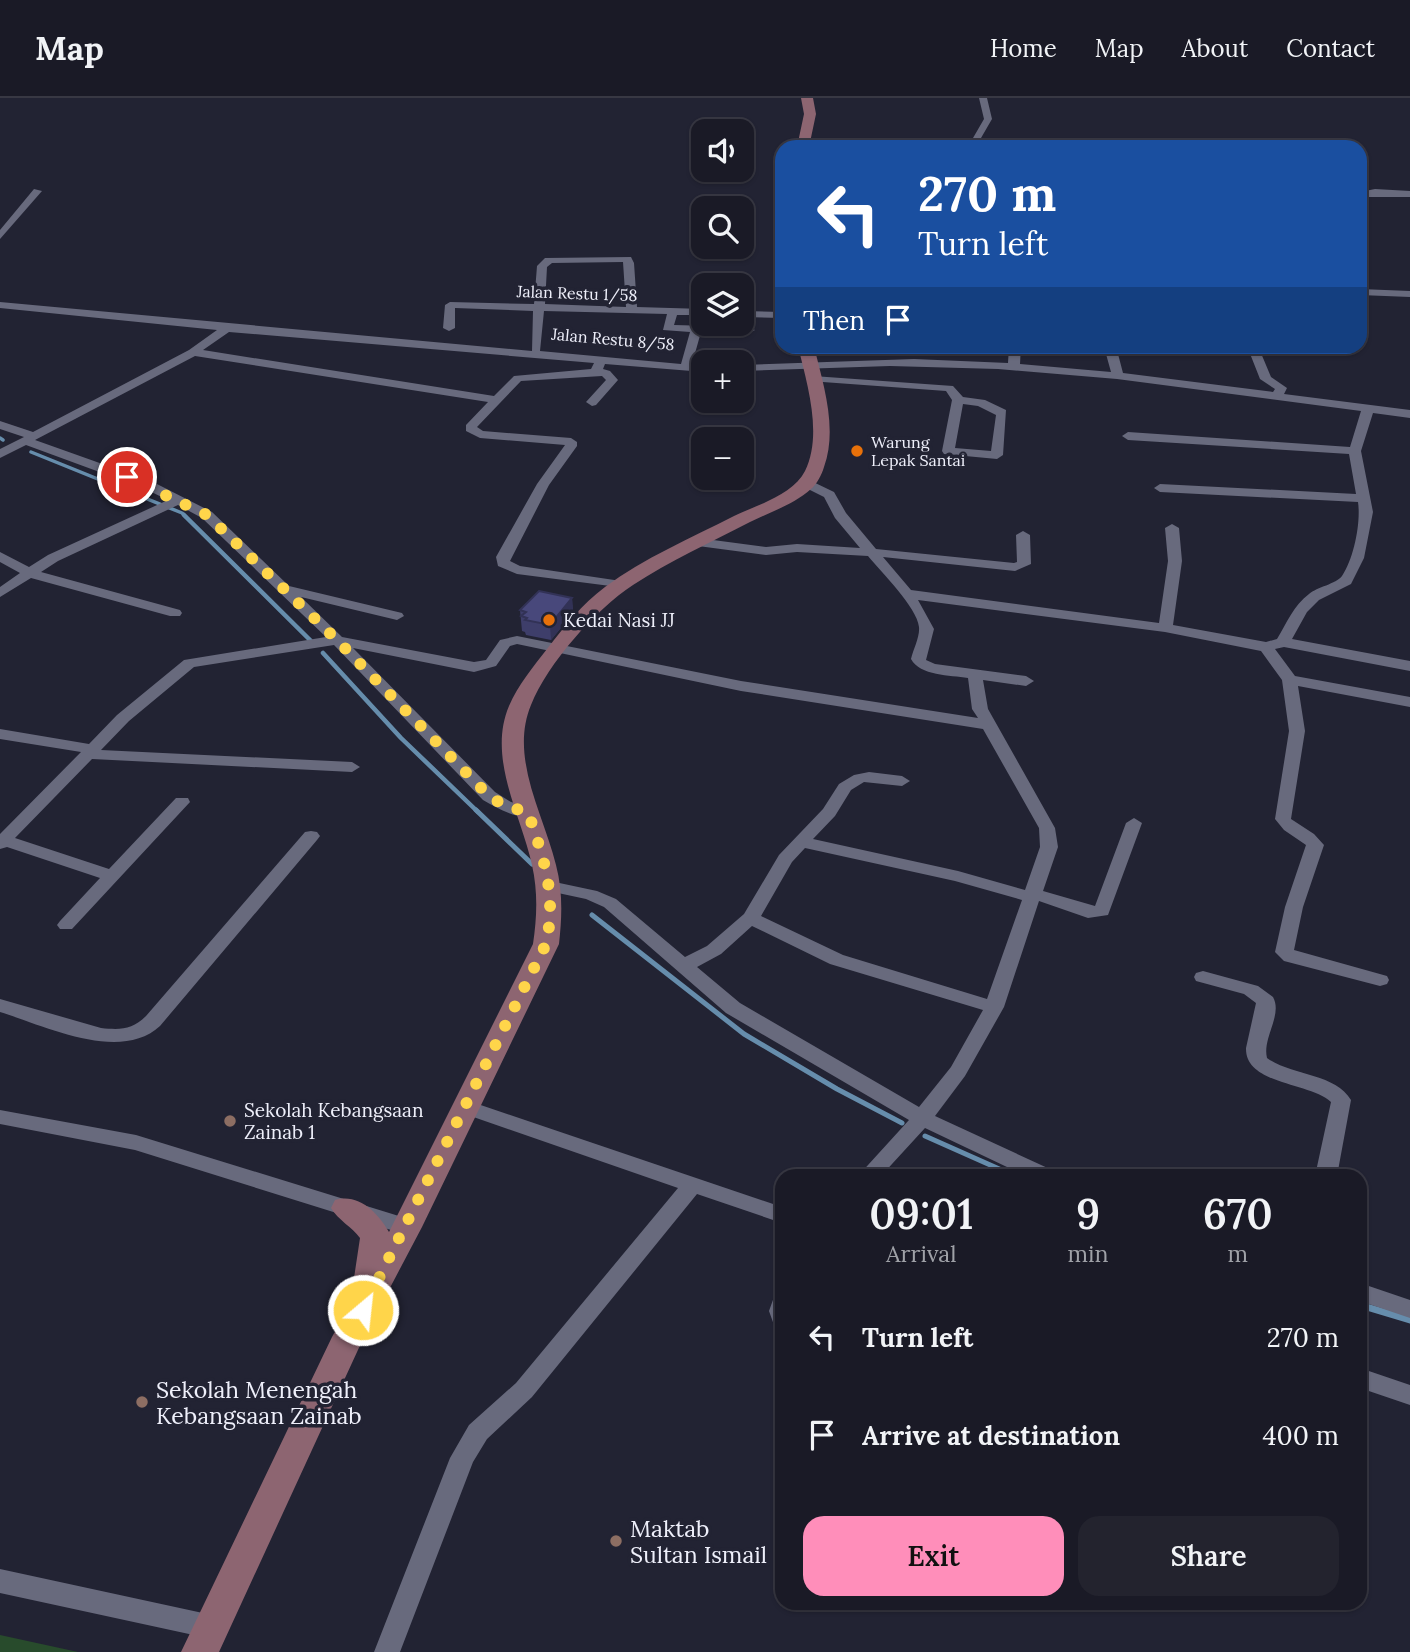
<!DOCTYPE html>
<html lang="en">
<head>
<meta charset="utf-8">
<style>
  :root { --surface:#1a1a26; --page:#23232e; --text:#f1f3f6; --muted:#9fa1a7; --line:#383843; --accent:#ff8eba }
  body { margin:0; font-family:Lora,serif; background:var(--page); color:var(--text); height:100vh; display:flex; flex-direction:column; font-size:26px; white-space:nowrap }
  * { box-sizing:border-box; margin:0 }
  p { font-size:23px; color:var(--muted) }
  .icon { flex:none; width:38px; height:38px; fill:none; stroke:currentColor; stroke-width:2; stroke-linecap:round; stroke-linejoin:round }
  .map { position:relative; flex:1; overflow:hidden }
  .drawer { position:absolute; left:775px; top:1071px; width:592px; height:441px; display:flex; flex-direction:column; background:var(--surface); border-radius:21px; box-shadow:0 2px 5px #0004,0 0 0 2px var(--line) }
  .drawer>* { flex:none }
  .guide { position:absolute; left:775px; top:42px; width:592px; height:214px; border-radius:21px; box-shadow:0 2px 5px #0004,0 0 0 2px var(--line); background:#1a4fa0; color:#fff; overflow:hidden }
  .fabs { position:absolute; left:691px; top:21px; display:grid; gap:14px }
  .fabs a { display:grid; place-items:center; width:63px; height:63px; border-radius:14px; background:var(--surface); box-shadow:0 2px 5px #0004,0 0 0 2px var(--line); font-size:35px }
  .pin { position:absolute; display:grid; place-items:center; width:60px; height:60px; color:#fff; margin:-30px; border:4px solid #fff; border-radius:50%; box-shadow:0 2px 7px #0007 }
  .me { position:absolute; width:77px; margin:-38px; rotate:28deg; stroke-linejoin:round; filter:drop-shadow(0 0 5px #0008) }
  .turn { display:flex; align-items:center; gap:24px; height:147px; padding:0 28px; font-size:32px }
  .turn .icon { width:91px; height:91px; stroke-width:2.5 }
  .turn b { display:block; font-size:49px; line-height:60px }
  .then { display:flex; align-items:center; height:66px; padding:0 28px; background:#0003; gap:14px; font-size:26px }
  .eta { display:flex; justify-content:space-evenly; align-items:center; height:119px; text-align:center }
  .eta b { font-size:42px; font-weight:600; line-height:49px }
  .primary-button { display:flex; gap:14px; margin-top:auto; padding:14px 28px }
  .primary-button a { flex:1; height:80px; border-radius:21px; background:var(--accent); color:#111; font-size:28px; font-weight:600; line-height:80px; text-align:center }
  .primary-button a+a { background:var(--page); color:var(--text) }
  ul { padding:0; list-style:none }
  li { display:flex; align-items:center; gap:21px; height:98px; padding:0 28px }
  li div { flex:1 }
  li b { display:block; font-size:26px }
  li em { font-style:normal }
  header { display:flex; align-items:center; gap:42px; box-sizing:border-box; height:98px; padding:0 35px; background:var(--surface); border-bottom:2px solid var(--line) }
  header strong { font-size:33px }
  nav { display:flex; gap:38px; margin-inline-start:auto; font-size:24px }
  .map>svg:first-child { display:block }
</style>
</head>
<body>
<header>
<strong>Map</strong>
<nav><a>Home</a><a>Map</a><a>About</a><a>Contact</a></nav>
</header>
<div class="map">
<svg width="1410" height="1554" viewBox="0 0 1410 1554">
  <rect width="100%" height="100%" fill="#222333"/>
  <!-- green -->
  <path fill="#284b2c" d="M0 1537 78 1554H0Z"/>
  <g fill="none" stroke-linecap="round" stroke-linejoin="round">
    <!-- stream-far3 -->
    <path stroke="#668dac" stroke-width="3.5" d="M0 340 3 342
      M31 354 182 415 186 419"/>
    <!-- stream-far2 -->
    <path stroke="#668dac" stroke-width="4.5" d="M184 417 311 543
      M323 555 401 640 478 714"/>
    <!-- stream-far1 -->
    <path stroke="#668dac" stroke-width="5" d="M476 712 532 766
      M592 817 744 936 837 991 902 1025
      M925 1038 1015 1078"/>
    <!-- stream -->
    <path stroke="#668dac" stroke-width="7" d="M1360 1207 1410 1222"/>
    <!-- minor -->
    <path fill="#686a7d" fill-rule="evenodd" d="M979 0H987L992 21 981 40 987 49H979L973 40 984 21Z
      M34 91 42 93 0 141V132Z
      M1375 91 1410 93V99H1365V111L1360 114V94Z
      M631 159 634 165 637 209 704 211V217H677L674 227 749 229 755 232 749 235 701 234 692 266 704 267V274L605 266 603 271 610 273 618 282 596 307 592 308 586 304 606 282 602 278 521 283 477 329 483 333 571 340 577 344V348L549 387 510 463 520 468 621 483 626 484V490L517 476 498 468 496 459 537 386 565 347 480 340 466 333V327L488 304 195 258 35 342 153 384 212 414 289 488 402 515 404 518 397 522 301 499 342 539 474 564 486 562 500 542 517 538 741 583 978 620 972 611 968 580C950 577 920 578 911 561 913 552 920 539 919 529 917 509 881 474 868 458L797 454 766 457 698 448 691 444 698 440 766 449 797 446 860 450 835 420 824 399 802 388V382L807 381 834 394 846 415 876 451 1014 465 1017 464 1016 437 1023 433 1030 437 1031 466 1015 473 883 459 911 492 1159 525 1168 463 1165 430 1172 426 1179 430 1182 463 1173 527 1266 544 1277 541C1286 526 1294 507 1309 496 1317 489 1336 486 1342 478 1354 460 1361 424 1358 404L1160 394 1154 390 1160 386 1356 396 1349 356 1128 342 1122 338 1128 334 1350 349 1361 313 1117 281 998 271 890 268 742 273V267L914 261 1008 265 1009 248H1021L1020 266 1111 274 1106 256 1108 248H1120L1118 256 1123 275 1273 294 1275 291 1260 281 1247 248H1258L1271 279 1287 290 1284 296 1410 312V320L1373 315 1361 353 1373 414 1364 460 1351 486 1319 502 1307 514 1292 541 1410 563V573L1284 549 1275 551 1295 578 1410 599V609L1298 588 1305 633 1291 721 1314 736 1324 747 1303 809 1294 852 1387 878 1389 882 1387 886 1380 888 1284 863 1275 854 1285 809 1306 747 1284 732 1275 721 1289 633 1282 582 1261 553 1165 534 918 502 934 531 926 562 935 566 1026 578 1034 583 1026 588 983 582 988 611 1055 730 1058 749 1043 793 1095 808 1126 725 1134 720 1142 725 1108 817 1088 820 1039 803 1004 909 965 978 935 1018 1052 1072 1056 1078H1026L925 1030 881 1078H858L909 1022 726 915 604 809 586 801 544 792 541 788 550 783 597 793 616 801 685 859 707 848 744 816 779 757 823 711 839 686 854 677 869 674 902 678 910 683 902 688 864 684 851 692 835 718 813 741 958 773 1025 792 1040 749 1039 730 983 631 741 593 517 546 510 548 496 568 474 574 353 550 495 694 511 704 534 710 536 714 534 718C517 722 497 710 483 702L334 547 194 569 129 623 101 652 352 664 360 669 352 674 92 661 15 740 109 771 176 700H188L190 704 72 831H60L57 827 60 823 100 780 7 749 0 751V736L81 654 0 641V631L89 646 117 617 184 562 326 539 202 420 178 407 58 463 41 474 180 512 182 515 180 518H170L31 480 0 499V489L20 475 0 464V454L29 469 48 457 168 402 143 390 26 347 0 360V351L24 339 0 331V323L33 334 189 252 217 232 0 210V204L532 253 533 213 455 210V230L449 233 443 230 445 207 450 204 534 206 537 168 545 160ZM623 164 626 209 545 206 547 169 552 165ZM544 213 667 216 663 232 690 234 681 266 540 253ZM229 234 594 265 591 271 514 278 494 298 203 252ZM805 750 955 783 1022 802 987 901 843 857 761 818 792 764ZM752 828 830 866 983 912 951 969 919 1009 740 905 697 869 721 856Z
      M1360 191 1410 193V199L1360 197Z
      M742 213 782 214V220L742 219Z
      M813 278 953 288 963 299 985 302 1006 312 1003 357 997 361 944 356 942 353 952 302 946 293 809 283V279ZM963 306 978 308 996 317 991 353 955 350Z
      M311 733 317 734 320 738 317 742 160 928C120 965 45 928 0 914V901L101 930C120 932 132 932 146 918L305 734Z
      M1203 873 1258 888 1273 899C1283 917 1262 940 1267 960 1292 978 1335 975 1351 1002L1337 1078H1315L1331 1004C1309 984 1245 987 1246 950L1256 905 1244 896 1196 883 1194 879 1196 875Z
      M466 1002 782 1109V1125L697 1096 532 1299 487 1341 473 1364 400 1554H374L450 1360 469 1327 516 1285 678 1090 459 1014 456 1009 459 1004Z
      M0 1012 136 1037 415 1123 418 1129 415 1135 407 1137 135 1052 0 1026Z
      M1360 1185 1410 1202V1220L1360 1203Z
      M782 1196V1230L774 1227 769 1213 774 1199Z
      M1360 1270 1410 1287V1307L1360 1290Z
      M0 1471 212 1517 221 1520 225 1529 221 1538 212 1541 0 1495Z"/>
    <!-- secondary -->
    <path fill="#8d6571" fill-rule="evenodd" d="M801 0H813L816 16 809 49H797L804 16Z
      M798 248H814C823 286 838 330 824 369 822 376 817 386 811 391 794 406 771 414 750 424 711 444 670 463 633 487 595 512 548 565 531 607 509 660 544 717 556 767 563 794 562 819 559 846L422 1129 363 1241 219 1554H181L332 1239 359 1189 354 1180 360 1140C352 1129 338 1122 331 1110L335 1102C359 1095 378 1115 389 1134L533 846C537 819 538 794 532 767 521 717 487 660 509 608 518 587 533 569 547 551 564 529 582 506 605 489 644 460 691 440 734 418 757 407 793 397 805 373 823 336 807 286 798 248Z"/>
  </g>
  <!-- wall -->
  <path fill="#3e3e6a" d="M572 500 573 515 551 542 526 537 525 534 522 533 520 512Z"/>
  <!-- shaded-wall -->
  <path fill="#323256" d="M572 500 573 515 551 542 550 527Z"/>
  <!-- building -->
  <path fill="#48487b" stroke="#323256" stroke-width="2" d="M539 493 572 500 550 527 525 522 527 520 521 518 526 514 520 512Z"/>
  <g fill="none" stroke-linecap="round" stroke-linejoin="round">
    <!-- route -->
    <path stroke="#ffd54a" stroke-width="12" stroke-dasharray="0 21.6" d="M127 379 207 417 337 542 489 698 505 708 528 714C544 761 557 797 546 846L363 1212"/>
  </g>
  <!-- markers -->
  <g fill="#e8710a" stroke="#222333" stroke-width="2.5">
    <circle cx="857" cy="353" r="7"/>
    <circle cx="549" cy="522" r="7"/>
  </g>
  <g fill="#8d6e63" stroke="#222333" stroke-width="2.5">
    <circle cx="230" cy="1023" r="7"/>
    <circle cx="142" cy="1304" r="7"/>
    <circle cx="616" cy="1443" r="7"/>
  </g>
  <g text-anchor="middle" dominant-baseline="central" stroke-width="7" stroke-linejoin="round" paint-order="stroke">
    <!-- far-street labels -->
    <g font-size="16" fill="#eeeffa" stroke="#222333">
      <text transform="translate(577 195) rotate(2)">Jalan Restu 1/58</text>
      <text transform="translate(613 241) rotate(5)">Jalan Restu 8/58</text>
    </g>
    <!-- far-poi labels -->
    <g font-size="16" fill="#eeeffa" stroke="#222333" text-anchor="start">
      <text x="871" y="344">Warung<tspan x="871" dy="18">Lepak Santai</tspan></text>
    </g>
    <!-- poi labels -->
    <g font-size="19" fill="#eeeffa" stroke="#222333" text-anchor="start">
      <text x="563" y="522">Kedai Nasi JJ</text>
      <text x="244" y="1012">Sekolah Kebangsaan<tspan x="244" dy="22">Zainab 1</tspan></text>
    </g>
    <!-- near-poi labels -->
    <g font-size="23" fill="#eeeffa" stroke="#222333" text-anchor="start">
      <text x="156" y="1291">Sekolah Menengah<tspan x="156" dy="26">Kebangsaan Zainab</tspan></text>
      <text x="630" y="1430">Maktab<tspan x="630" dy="26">Sultan Ismail</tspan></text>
    </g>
  </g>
</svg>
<div class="fabs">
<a><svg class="icon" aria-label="sound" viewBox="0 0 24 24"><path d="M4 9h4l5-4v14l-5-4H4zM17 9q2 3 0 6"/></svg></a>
<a><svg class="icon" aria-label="search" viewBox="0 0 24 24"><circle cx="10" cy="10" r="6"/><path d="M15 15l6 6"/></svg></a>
<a><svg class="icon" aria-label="layers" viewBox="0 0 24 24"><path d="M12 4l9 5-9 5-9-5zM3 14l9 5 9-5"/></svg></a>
<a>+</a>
<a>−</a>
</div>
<div class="pin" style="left:127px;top:379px;background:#d93025"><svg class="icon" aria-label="arrive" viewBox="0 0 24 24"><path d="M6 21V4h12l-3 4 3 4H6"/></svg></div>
<svg class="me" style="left:363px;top:1212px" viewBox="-20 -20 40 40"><circle r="17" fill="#ffd54a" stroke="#fff" stroke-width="3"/><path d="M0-11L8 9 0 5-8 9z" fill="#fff"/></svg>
<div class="guide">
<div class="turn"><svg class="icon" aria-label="left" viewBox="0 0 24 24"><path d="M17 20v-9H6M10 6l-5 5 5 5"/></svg><div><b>270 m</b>Turn left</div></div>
<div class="then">Then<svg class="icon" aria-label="arrive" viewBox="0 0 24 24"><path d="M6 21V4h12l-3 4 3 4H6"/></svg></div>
</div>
<section class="drawer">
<div class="eta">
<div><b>09:01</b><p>Arrival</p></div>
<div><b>9</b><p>min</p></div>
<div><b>670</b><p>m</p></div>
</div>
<ul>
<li><svg class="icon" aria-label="left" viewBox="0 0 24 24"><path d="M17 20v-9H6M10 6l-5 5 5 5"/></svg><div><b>Turn left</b></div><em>270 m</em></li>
<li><svg class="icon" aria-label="arrive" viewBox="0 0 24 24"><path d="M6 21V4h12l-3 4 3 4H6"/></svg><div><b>Arrive at destination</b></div><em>400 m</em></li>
</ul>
<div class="primary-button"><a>Exit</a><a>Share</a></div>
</section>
</div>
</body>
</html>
